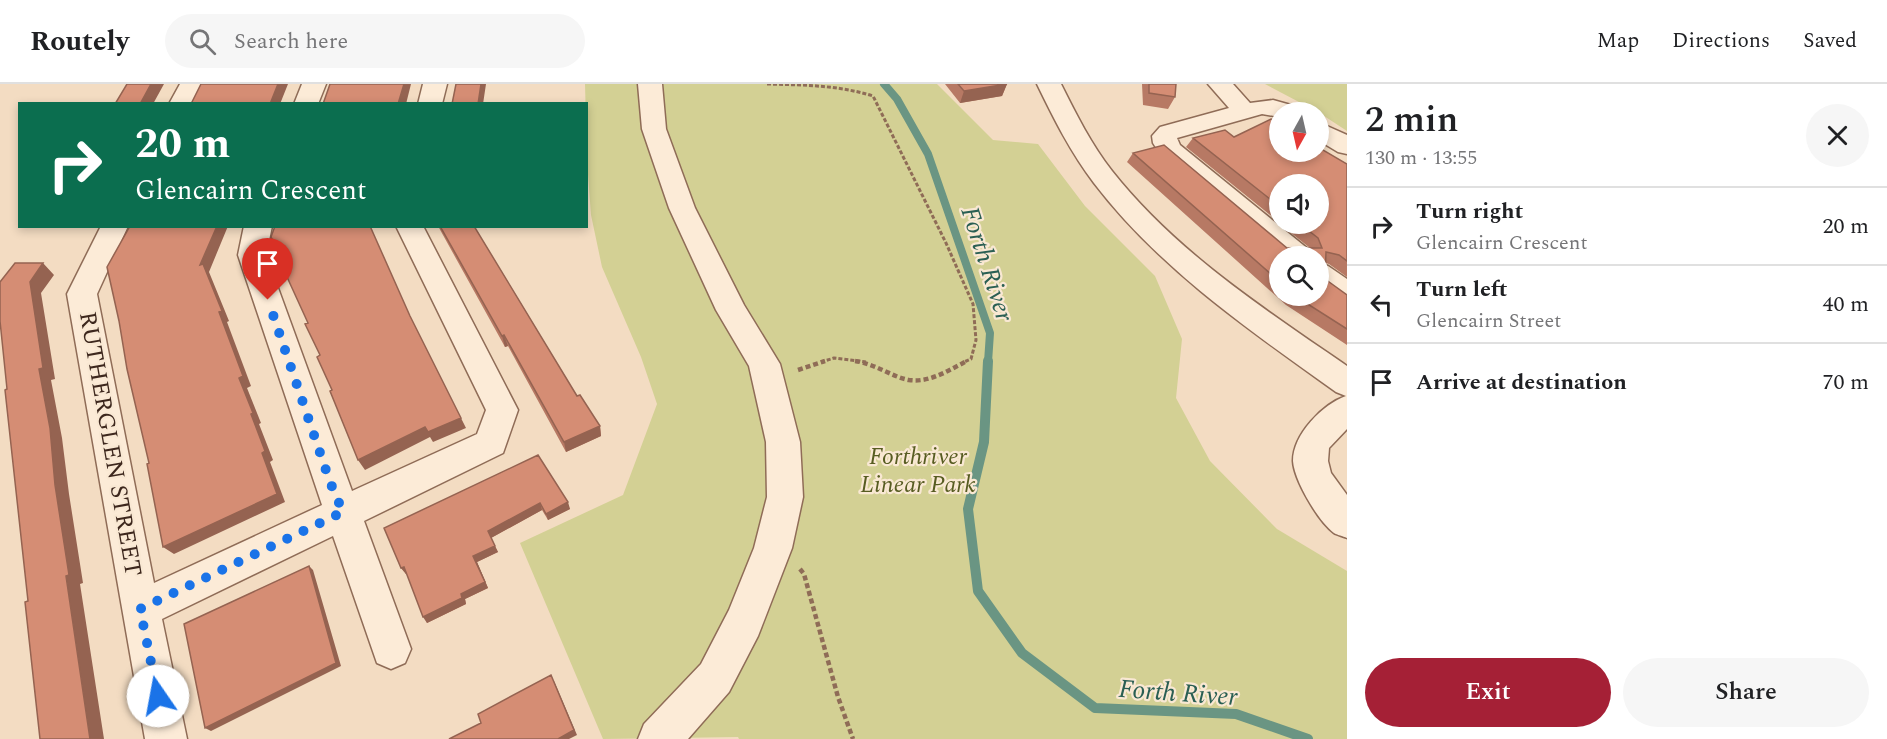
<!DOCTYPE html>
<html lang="en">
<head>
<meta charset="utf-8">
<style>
  :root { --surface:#fff; --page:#f6f6f6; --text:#202124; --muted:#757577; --line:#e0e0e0; --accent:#a52036 }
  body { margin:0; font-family:Spectral,serif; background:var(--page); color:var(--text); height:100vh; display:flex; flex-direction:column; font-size:22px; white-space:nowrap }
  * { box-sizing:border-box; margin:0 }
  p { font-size:20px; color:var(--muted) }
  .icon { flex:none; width:33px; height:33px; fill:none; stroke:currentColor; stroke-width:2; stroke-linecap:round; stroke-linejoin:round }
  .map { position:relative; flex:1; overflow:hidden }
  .side { display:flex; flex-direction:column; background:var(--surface); width:540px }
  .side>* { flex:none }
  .hud { position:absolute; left:18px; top:18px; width:570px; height:126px; border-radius:0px; box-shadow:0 3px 9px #0003; background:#0b6e4f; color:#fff; overflow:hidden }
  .needle { width:39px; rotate:188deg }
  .buttons { position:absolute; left:1269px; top:18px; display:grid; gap:12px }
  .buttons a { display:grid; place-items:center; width:60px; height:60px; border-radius:50%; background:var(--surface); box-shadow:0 3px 9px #0003; font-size:30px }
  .pin { position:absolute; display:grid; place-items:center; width:51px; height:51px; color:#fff; margin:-62px -26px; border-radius:50% 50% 50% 0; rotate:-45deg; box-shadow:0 0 6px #0007 }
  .pin .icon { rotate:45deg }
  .me { position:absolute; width:66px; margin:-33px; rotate:348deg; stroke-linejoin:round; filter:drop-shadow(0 0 4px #0008) }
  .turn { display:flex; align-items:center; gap:21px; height:126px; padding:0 18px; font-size:27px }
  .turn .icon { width:78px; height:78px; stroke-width:2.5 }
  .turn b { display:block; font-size:42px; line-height:51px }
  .round { display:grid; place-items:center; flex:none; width:63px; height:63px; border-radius:32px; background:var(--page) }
  .overview { display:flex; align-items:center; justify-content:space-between; height:102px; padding:0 18px }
  h1 { font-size:36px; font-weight:600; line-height:45px }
  .cta { display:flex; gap:12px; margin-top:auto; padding:12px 18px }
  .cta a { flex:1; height:69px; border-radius:36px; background:var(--accent); color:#fff; font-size:24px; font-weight:600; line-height:69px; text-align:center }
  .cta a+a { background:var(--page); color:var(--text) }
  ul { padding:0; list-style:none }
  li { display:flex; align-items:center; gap:18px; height:78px; padding:0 18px; border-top:2px solid var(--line) }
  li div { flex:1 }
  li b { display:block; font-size:22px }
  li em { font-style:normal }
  header { display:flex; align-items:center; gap:36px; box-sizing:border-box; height:84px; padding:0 30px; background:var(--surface); border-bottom:2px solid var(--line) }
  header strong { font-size:28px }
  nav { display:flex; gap:33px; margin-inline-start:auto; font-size:21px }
  .search { width:420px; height:54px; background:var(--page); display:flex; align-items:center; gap:15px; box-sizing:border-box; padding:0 21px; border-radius:33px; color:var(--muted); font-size:22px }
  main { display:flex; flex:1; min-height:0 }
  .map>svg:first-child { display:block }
</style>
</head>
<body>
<header>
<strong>Routely</strong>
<div class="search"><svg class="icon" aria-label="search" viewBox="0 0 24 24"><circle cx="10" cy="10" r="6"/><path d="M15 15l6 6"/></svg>Search here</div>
<nav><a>Map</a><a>Directions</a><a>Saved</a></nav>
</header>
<main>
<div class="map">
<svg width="1347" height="655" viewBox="0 0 1347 655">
  <rect width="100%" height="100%" fill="#f3dcc2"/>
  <!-- green -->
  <path fill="#d3d094" d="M585 0H937L993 56 1038 60 1085 122 1155 192 1182 255 1176 314 1210 377 1277 445 1347 487V655H739L738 653 603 655 520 459 623 411 657 320 641 273 602 183 591 131 587 77Z
    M1265 0H1347V47L1318 28Z"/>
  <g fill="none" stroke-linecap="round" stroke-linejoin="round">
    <!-- stream-far1 -->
    <path stroke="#6a9583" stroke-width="8" d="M884 0 897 15 928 70 990 249 988 278"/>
    <!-- stream -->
    <path stroke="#6a9583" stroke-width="10" d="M988 277 984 358 968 425 978 507 1022 569 1095 624 1236 630 1308 655"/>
    <!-- minor casing -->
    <g stroke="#8f6c57" stroke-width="3">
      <path id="minor" d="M180 0H204L193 20H169Z
        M302 0H326L318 20H294Z
        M423 0H447L442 20H418Z
        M638 0H662L666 45 695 124 744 221 780 280 800 358 803 413 792 464 758 552 729 608 688 655H638L644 640 701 580 729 526 754 464 767 413 766 358 749 282 716 226 669 124 642 45Z
        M1037 0H1061C1076 30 1091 60 1112 87 1175 167 1264 225 1347 282V345L1329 364 1328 377 1331 389 1347 411V454C1343 452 1337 451 1334 449 1318 437 1294 396 1293 377 1293 350 1323 320 1346 312L1336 308C1249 246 1159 184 1094 99 1071 69 1054 35 1037 0Z
        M1208 0H1233L1250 19 1273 16 1298 23 1302 28H1280V33L1262 30 1177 54 1180 61 1308 165 1312 172H1280L1162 73 1153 59 1152 52 1160 43 1229 24Z
        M1318 38 1347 51V70L1338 68 1318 56Z
        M101 142H128L97 210 154 499 322 421 238 171 244 142H272L266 171 352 407 477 350 486 326 396 142H423L518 326 503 369 364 437 411 565 405 579 391 585 377 579 333 452 162 535 187 655H145L67 210Z
        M1318 179 1328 182 1347 195V221L1337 218 1318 204Z"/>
    </g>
    <!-- path-far1 -->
    <path stroke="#8f6c57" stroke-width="3" stroke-dasharray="4 2" stroke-linecap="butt" d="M767 0C803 1 838 1 873 12L946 159 973 220 976 256 971 275 964 278
      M821 278 834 274 866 278"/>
    <!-- path -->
    <path stroke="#8f6c57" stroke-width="4.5" stroke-dasharray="5 3" stroke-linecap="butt" d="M855 277C876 280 892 293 909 296 930 299 949 286 967 277
      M798 286 825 277
      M800 485 804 490 838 613 853 655"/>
    <!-- minor -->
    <use href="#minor" fill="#fcebd7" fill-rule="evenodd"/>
  </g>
  <!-- wall -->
  <path fill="#b77964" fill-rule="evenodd" d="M945 0H1007L1002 12 960 19Z
    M1142 0H1176L1175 13 1168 25 1143 21Z
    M1234 53 1347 80V193L1329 180 1326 179 1325 195 1347 211V261L1286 221 1127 78 1133 69 1287 164H1310L1280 140H1318L1280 100V139L1186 63 1193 54ZM1280 172 1318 212H1280Z
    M438 142H474L577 312 600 342 601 352 566 368 508 262 505 263Z
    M538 371 570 425 548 436 542 426 491 454 498 468 477 478 488 504 465 515 466 520 427 539 407 490H406L401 484Z"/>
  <!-- shaded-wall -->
  <path fill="#956351" d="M151 0H164L153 20H140Z
    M278 0H288L280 20H270Z
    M404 0H411L406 20H398Z
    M481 0H486L483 20H478Z
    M1007 0 1002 12 960 19 964 7Z
    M217 142H228L209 188 229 237 227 238 251 302 247 304 261 339 259 340 273 376 270 378 285 418 174 470 163 463 262 369 251 330 200 181Z
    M43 179 54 191 41 209 55 295 51 296 62 354 69 410 83 499 80 500 104 655H90L66 492 55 401 39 285 30 198Z
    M504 251 508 262 505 263 502 252Z
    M461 334 466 344 433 358 430 353 365 386 358 376 425 343Z
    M600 342 601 352 566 368 564 358Z
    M568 418 570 425 548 436 546 430Z
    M540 419 542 426 491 454 488 447Z
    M495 462 498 468 477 478 488 504 465 515 466 520 427 539 423 533 461 510 473 472Z
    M309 482 313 486 341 582 211 647 205 644Z
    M404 483 409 489 406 490 401 484Z
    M554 597 577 651 569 655H558Z"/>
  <!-- building -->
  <path fill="#d58d74" stroke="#956351" stroke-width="1.5" d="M127 0H151L140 20H115Z
    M201 0H278L270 20H191Z
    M330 0H404L398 20H323Z
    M456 0H481L478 20H452Z
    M958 0H1007L964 7Z
    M1149 0H1176L1175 13 1149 9Z
    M1271 35 1280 40V68H1318V63L1347 80V177L1339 171 1326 168 1325 195 1347 211V245L1295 212H1318V172H1280V198L1133 69 1164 61 1287 164H1322L1318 154 1300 140H1318V100H1280V123L1193 54 1225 46 1234 53Z
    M130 142H217L200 181 203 180 222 227 219 228 243 292 239 294 253 329 251 330 265 367 262 369 277 410 163 463 147 380 149 379 127 285 119 237 107 183Z
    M275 142H370L410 232 461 334 428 348 425 343 358 376 330 307 332 306 317 273 320 271 305 240 308 239 282 182 285 180 271 153Z
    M440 142H474L577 312 580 311 600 342 564 358 504 251 502 252Z
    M15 179H43L30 198 43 284 39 285 50 344 55 401 69 491 66 492 90 655H40L25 518 28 517 5 306 7 305 0 237V198Z
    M538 371 568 418 546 430 540 419 488 447 495 462 473 472 485 498 461 510 462 514 423 533 404 483 401 484 384 444Z
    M309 482 336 579 205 644 184 540Z
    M551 591 574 646 558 655H449L481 639 478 630Z"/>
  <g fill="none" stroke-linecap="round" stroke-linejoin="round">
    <!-- route -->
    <path stroke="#1a73e8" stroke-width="10" stroke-dasharray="0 18" d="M158 612 140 525 343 428 330 398 268 216"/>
  </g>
  <g text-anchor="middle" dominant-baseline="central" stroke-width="4.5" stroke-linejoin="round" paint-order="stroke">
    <!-- street labels -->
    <g font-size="24" fill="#3d271d" stroke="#f9e8d3">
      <text transform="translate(110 360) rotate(80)">RUTHERGLEN STREET</text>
    </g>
    <!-- park labels -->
    <g font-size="24" font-style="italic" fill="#575c21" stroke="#f9e8d3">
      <text x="918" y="373">Forthriver<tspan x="918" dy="28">Linear Park</tspan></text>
    </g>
    <!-- water labels -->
    <g font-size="26" font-style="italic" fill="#2a5f53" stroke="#f9e8d3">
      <text transform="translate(987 180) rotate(72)">Forth River</text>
      <text transform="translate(1178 609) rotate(4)">Forth River</text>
    </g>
  </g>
</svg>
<div class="buttons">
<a><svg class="needle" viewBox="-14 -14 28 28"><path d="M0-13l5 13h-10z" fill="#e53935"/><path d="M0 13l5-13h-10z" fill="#757577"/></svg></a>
<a><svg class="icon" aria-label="sound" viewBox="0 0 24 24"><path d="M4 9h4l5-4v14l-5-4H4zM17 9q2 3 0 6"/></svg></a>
<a><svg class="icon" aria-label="search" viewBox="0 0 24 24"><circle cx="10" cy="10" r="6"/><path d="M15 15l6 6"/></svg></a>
</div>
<div class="pin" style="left:268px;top:216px;background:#d93025"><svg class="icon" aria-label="arrive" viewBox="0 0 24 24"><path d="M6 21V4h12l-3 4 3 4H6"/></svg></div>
<svg class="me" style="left:158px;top:612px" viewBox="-20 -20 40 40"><circle r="19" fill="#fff"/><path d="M0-13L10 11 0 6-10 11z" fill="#1a73e8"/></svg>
<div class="hud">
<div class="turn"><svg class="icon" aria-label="right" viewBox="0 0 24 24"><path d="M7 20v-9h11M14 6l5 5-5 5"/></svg><div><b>20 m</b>Glencairn Crescent</div></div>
</div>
</div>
<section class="side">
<div class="overview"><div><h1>2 min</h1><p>130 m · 13:55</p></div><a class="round"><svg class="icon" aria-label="close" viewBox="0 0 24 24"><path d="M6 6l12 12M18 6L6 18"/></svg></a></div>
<ul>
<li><svg class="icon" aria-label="right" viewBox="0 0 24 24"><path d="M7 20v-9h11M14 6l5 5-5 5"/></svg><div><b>Turn right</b><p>Glencairn Crescent</p></div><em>20 m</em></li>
<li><svg class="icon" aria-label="left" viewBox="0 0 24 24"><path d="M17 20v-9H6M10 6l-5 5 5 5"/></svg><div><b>Turn left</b><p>Glencairn Street</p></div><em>40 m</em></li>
<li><svg class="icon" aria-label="arrive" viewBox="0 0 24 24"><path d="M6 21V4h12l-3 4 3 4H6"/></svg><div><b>Arrive at destination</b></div><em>70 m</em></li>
</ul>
<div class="cta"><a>Exit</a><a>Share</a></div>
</section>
</main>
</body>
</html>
